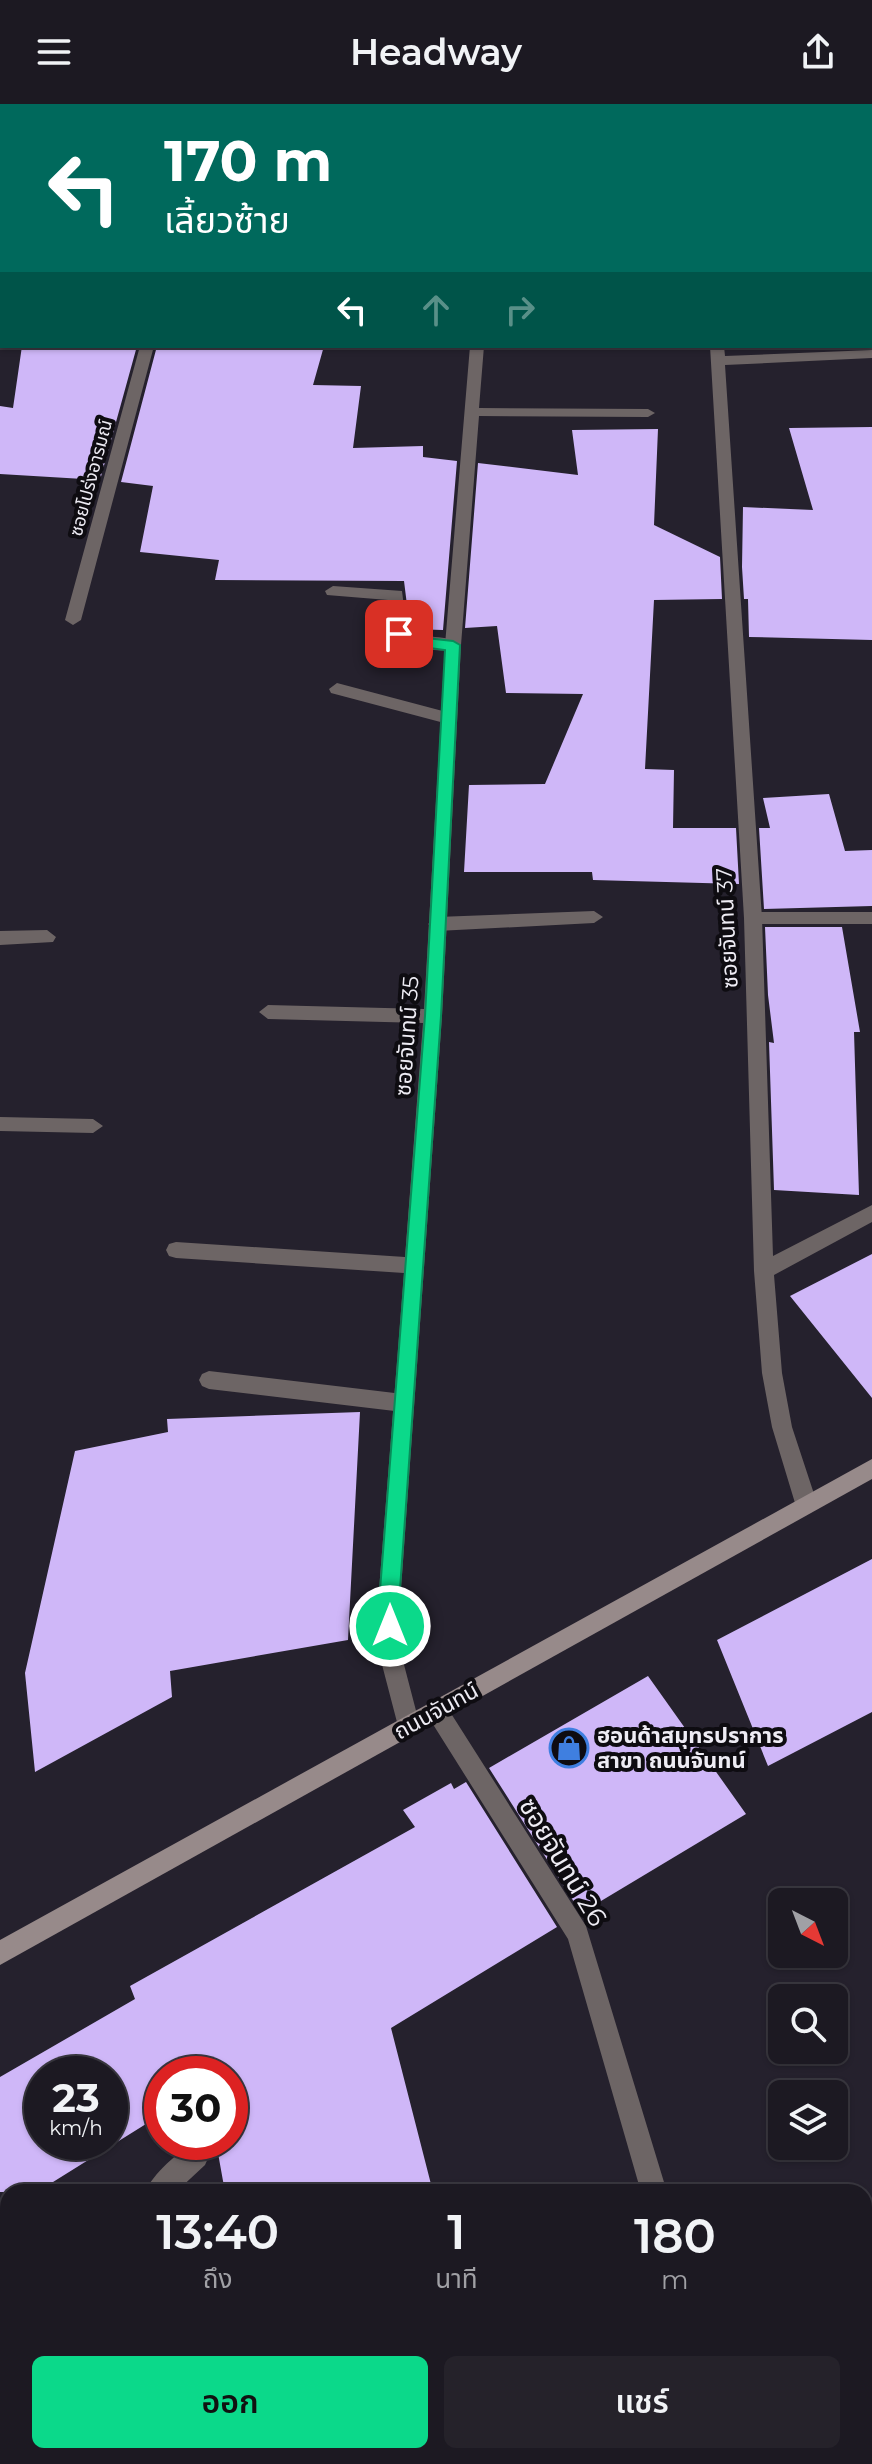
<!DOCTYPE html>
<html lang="th">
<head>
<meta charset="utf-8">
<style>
  :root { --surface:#1c1922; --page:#25222a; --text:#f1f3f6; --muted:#a0a0a5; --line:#3a3840; --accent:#0bd98a }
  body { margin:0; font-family:Montserrat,"Noto Sans Thai",sans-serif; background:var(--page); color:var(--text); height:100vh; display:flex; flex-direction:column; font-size:30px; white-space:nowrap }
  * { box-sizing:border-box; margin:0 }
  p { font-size:26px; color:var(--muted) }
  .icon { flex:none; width:44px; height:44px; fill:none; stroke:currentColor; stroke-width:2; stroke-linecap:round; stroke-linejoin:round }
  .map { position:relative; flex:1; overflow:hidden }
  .sheet { position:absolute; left:0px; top:2080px; width:872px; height:280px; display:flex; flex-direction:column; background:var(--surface); border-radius:24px 24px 0 0; box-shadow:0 2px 6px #0004,0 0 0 2px var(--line) }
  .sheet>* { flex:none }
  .guide { position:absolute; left:0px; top:0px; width:872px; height:244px; box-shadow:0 2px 6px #0004,0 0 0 2px var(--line); background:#00695c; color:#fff; overflow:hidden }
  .needle { width:52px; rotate:138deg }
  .controls { position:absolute; left:768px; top:1784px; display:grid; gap:16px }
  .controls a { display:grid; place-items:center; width:80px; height:80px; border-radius:12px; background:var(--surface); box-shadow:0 2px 6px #0004,0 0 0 2px var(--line); font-size:40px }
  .speed { position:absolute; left:24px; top:1952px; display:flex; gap:16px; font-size:40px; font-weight:700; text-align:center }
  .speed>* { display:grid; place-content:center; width:104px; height:104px; border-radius:50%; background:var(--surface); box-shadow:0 2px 6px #0004,0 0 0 2px var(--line); line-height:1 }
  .speed small { font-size:20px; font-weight:400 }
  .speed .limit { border:12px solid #d22; background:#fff; color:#111 }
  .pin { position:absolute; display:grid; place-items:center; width:68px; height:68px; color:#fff; margin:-34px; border-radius:16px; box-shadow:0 4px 12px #0006 }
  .me { position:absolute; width:88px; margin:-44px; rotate:0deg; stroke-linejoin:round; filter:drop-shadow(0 0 6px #0008) }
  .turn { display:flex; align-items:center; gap:28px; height:168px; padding:0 32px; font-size:36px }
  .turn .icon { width:104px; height:104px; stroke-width:2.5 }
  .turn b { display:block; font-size:56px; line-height:68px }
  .lanes { display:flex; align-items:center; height:76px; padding:0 32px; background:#0003; justify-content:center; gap:40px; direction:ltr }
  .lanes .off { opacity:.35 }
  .eta { display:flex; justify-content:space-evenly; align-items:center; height:136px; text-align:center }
  .eta b { font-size:48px; font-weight:600; line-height:56px }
  .action { display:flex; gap:16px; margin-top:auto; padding:16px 32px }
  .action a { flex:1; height:92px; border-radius:12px; background:var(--accent); color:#111; font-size:32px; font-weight:600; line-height:92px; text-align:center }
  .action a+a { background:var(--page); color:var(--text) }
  header { display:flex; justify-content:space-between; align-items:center; height:104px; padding:0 32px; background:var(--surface); font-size:36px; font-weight:600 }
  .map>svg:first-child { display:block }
</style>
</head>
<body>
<header><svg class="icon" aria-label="menu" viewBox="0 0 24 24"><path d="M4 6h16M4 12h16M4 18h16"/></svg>Headway<svg class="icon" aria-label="share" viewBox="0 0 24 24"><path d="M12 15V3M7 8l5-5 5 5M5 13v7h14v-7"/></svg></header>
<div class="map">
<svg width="872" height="2360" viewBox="0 0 872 2360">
  <rect width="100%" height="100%" fill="#25212d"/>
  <!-- building -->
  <path fill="#cfb7f8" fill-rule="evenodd" d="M22 242H137L100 376 0 370V302L13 304Z
    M157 242H324L313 281 361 282 353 344 423 342V353L457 357 443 526 410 525 404 477 215 476 219 456 140 448 153 382 121 378Z
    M872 323V536L749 533 748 495H744L742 463 743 403 813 406 789 324Z
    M658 325 654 421 720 453 722 495 654 496 645 665 674 666 673 724H736L739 780 593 776 592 768H464L469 681 545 680 583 590 506 589 497 522 465 524 478 359 578 371 572 326Z
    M829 690 845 747 872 746V802L764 805 759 724H770L763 694Z
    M765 823H842L860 928H854L859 1091 774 1086 769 938 774 939 768 891Z
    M872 1150V1294L790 1192Z
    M360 1308 348 1536 170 1567 172 1593 35 1668 25 1569 75 1347 168 1328 167 1315Z
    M872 1455V1608L768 1662 717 1536Z
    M648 1572 746 1710 581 1809 489 1664Z
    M466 1678 557 1823 391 1924 433 2088H225L216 2038H230V1970H162V2010L37 2088H0V1973L135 1895 130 1882 415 1723 403 1706 451 1679 454 1685ZM42 1970H110V2038H42Z"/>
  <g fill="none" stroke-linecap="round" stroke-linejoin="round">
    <!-- service -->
    <path fill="#6d6565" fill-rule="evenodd" d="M333 482 402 487 407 527C423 536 448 529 461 541 448 553 403 543 391 530L388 496 327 491 325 487Z
      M337 579 454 610 456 614 448 620 331 589 329 585Z
      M594 807 603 813 594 819 437 827 428 820 437 813Z
      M753 808H872V820H753L744 814Z
      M209 1267 403 1290 410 1293 413 1299 410 1305 403 1308 209 1285 202 1282 199 1276 202 1270Z
      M196 2039 205 2043 209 2052 205 2061 176 2088H145C153 2070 178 2047 196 2039Z
      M8 2218V2249L0 2252V2221Z"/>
    <!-- minor -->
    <path fill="#6d6565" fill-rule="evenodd" d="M488 0H500V2H488Z
      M708 0H720V2H708Z
      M870 69H872V77H870Z
      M0 194H2V202H0Z
      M140 242H154L81 516 73 521 65 516Z
      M470 242H484L479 304 648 305 655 309 648 313 479 312 461 541 442 912 400 1499 402 1553 420 1622 417 1629 409 1633 401 1629 398 1622 380 1553 378 1499 404 1169 176 1154 169 1152 166 1146 169 1140 176 1138 405 1153 423 919 268 915 259 908 268 901 424 905 445 541Z
      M710 242H724L725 252 872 246V254L725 261 762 814 773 1152 872 1101V1118L774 1171 782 1269 792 1323 817 1399 814 1406 806 1408 798 1406 795 1399 772 1323 762 1269 754 1167 744 814Z
      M47 826 56 833 53 838 0 841V827Z
      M0 1013 93 1015 103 1022 93 1029 0 1027Z
      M437 1597 445 1600 586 1822 667 2088H641L568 1835 429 1614 426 1607 429 1600Z"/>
    <!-- secondary -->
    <path fill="#978a8a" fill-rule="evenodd" d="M872 1355V1375L0 1861V1836Z"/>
  </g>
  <!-- route -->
  <path fill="#0bd98a" stroke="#078d5a" stroke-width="2" d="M399 525 417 533 453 537 460 541 441 912 399 1499 400 1522 390 1531 380 1522 379 1499 425 912 445 546 408 541 392 530Z"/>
  <!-- icons -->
  <defs>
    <g id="shop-ring" transform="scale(2)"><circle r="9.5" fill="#0e0c11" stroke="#3f7fe0" stroke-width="1.5"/><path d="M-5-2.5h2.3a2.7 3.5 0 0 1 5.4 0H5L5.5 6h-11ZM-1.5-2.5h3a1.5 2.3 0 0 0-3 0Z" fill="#3f7fe0"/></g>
  </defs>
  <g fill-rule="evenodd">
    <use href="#shop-ring" x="569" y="1644"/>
  </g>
  <g text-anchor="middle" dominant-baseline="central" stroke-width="8" stroke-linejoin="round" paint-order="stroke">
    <!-- far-street labels -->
    <g font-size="18" fill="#eeecf4" stroke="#0e0c11">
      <text transform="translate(91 374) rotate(-75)">ซอยโปร่งอารมณ์</text>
    </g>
    <!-- street labels -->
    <g font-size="22" fill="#eeecf4" stroke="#0e0c11">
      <text transform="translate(727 824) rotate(-93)">ซอยจันทน์ 37</text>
      <text transform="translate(407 932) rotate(-86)">ซอยจันทน์ 35</text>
      <text transform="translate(436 1607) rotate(-29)">ถนนจันทน์</text>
    </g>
    <!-- poi labels -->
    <g font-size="22" font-weight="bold" fill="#eeecf4" stroke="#0e0c11" text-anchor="start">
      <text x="597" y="1631">ฮอนด้าสมุทรปราการ<tspan x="597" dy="25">สาขา ถนนจันทน์</tspan></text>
    </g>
    <!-- near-street labels -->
    <g font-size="26" fill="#eeecf4" stroke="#0e0c11">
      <text transform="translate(563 1758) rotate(59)">ซอยจันทน์ 26</text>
    </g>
  </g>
</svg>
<div class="controls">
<a><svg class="needle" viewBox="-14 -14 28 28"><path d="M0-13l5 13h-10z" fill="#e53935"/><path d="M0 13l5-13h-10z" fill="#a0a0a5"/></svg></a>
<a><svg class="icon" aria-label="search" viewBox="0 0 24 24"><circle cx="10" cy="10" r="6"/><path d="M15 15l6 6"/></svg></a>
<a><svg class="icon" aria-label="layers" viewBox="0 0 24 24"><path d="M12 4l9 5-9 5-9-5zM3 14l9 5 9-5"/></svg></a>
</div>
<div class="speed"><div>23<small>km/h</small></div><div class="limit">30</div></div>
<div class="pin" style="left:399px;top:530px;background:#d93025"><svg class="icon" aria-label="arrive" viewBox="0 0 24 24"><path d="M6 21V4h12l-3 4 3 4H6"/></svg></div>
<svg class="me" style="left:390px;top:1522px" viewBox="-20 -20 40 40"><circle r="17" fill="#0bd98a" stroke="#fff" stroke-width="3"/><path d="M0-11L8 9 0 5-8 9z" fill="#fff"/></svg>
<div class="guide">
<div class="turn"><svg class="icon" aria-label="left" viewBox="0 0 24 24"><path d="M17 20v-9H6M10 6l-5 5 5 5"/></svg><div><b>170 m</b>เลี้ยวซ้าย</div></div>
<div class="lanes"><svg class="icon" aria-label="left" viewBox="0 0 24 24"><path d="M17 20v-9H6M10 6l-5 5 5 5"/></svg><svg class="icon off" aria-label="ahead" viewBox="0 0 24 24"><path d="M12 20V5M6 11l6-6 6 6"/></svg><svg class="icon off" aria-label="right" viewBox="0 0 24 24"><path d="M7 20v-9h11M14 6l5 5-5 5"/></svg></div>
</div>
<section class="sheet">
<div class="eta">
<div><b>13:40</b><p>ถึง</p></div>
<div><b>1</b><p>นาที</p></div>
<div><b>180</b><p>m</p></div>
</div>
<div class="action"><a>ออก</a><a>แชร์</a></div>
</section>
</div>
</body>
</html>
